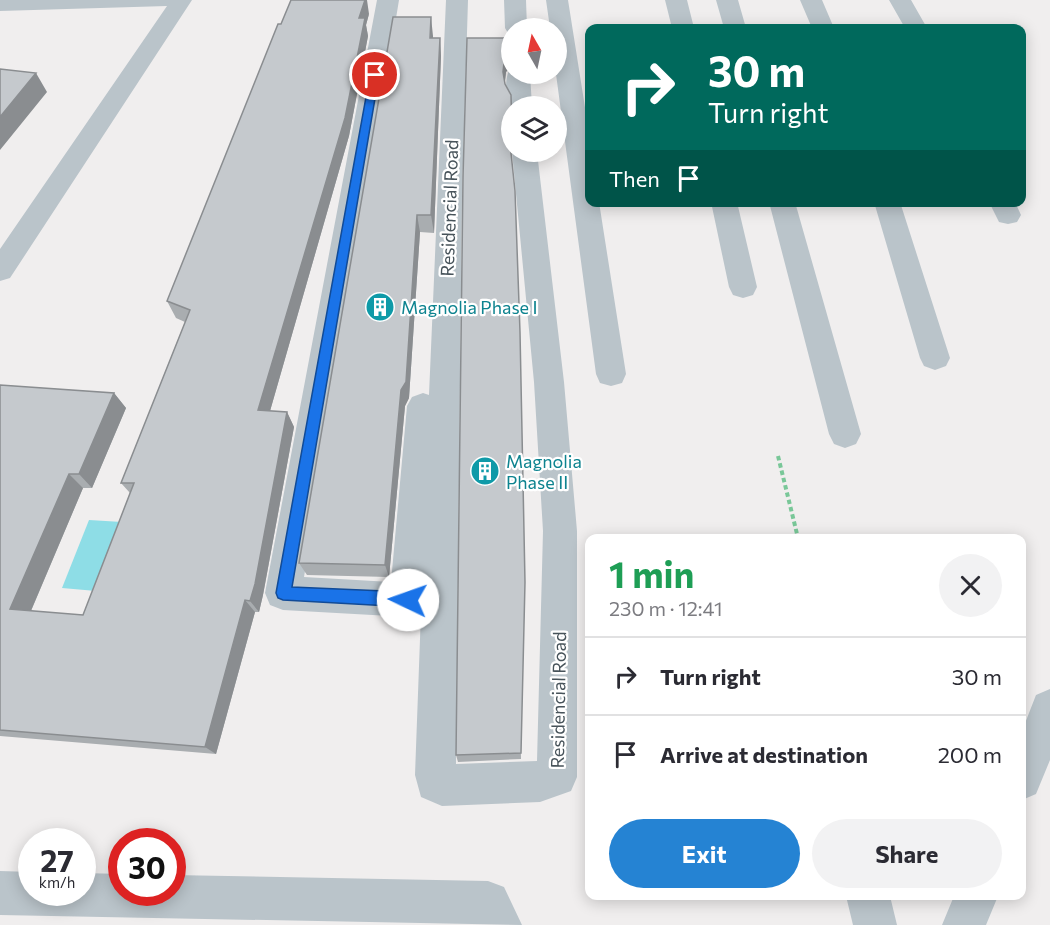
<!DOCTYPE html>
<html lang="en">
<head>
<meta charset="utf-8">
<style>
  :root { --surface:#fff; --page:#f2f2f3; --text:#2b2b33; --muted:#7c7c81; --line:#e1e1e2; --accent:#2583d3 }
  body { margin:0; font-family:Commissioner,sans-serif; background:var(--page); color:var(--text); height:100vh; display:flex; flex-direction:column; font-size:22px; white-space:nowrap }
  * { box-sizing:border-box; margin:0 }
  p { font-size:20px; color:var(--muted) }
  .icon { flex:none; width:33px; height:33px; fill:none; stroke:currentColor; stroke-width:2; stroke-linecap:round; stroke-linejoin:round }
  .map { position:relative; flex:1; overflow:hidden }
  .panel { position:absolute; left:585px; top:534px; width:441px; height:366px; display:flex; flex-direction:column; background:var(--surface); border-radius:12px; box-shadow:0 3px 15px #0003 }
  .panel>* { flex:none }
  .hud { position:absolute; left:585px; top:24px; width:441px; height:183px; border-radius:12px; box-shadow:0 3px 15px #0003; background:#00695c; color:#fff; overflow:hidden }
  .needle { width:39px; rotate:351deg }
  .fabs { position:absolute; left:501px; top:18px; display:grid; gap:12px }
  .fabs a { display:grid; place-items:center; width:66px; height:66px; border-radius:50%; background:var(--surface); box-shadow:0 3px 15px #0003; font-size:30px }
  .speed { position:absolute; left:18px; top:828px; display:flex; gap:12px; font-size:30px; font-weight:700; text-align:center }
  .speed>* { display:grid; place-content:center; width:78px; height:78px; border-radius:50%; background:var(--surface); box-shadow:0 3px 15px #0003; line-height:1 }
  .speed small { font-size:15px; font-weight:400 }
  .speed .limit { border:9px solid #d22; background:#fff; color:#111 }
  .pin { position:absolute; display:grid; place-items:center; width:51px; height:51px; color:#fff; margin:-26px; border:3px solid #fff; border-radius:50%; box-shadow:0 2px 6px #0007 }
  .me { position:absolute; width:66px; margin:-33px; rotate:273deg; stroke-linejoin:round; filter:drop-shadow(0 0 4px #0008) }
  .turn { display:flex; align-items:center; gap:21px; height:126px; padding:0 24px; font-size:27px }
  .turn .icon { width:78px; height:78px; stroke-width:2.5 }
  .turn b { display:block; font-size:42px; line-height:51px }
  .then { display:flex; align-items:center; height:57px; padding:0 24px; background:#0003; gap:12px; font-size:22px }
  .round { display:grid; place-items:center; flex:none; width:63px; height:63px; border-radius:32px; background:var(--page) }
  .overview { display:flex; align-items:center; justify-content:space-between; height:102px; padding:0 24px }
  h1 { font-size:36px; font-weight:700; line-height:45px; color:#1e9e55 }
  .action { display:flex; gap:12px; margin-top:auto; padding:12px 24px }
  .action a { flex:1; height:69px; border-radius:36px; background:var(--accent); color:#fff; font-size:24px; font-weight:700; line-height:69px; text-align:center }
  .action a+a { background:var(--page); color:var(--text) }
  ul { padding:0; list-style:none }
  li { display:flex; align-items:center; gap:18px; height:78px; padding:0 24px; border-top:2px solid var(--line) }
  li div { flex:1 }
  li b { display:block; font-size:22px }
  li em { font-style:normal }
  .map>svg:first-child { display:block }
</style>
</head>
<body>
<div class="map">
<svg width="1050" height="925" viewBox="0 0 1050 925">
  <rect width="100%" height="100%" fill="#f0eeee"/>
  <!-- water -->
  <path fill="#8edde6" d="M89 520 122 522 96 591 62 588Z"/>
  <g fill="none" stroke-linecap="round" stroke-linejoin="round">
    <!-- path -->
    <path stroke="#79c798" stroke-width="4" stroke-dasharray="4.5 3" stroke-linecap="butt" d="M778 456 798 538"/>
    <!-- minor -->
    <path fill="#bac4ca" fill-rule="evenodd" d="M0 0H192L10 278 0 281V249L167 6 0 11Z
      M377 0H399L304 577 391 582 407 406 412 397 423 393 429 395 446 0H468L462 195 456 764 537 761 543 531 534 382 512 152H537L564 382 577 531V777L571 791 540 802 442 806 421 797 415 775 421 612 408 617 283 610 270 605 265 593Z
      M504 0H526L527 28H512V33H508L505 28Z
      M546 0H568L590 139V202H599L626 374 622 383 611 386 600 383 596 374 556 74V28H550Z
      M665 0H687L694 28H672Z
      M716 0H738L746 28H724Z
      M800 0H822L834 28H812Z
      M889 0H911L927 28H905Z
      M510 69 512 74H530L532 106H512V111C505 102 504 78 510 69Z
      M711 202H737L757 287 753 295 743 298 733 295 729 287Z
      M769 202H795L861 434 856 444 845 448 834 444 829 434Z
      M874 202H900L950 358 946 366 935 370 924 366 920 358Z
      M989 202H1015L1021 215 1017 222 1008 224 999 222Z
      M1050 689V760L1036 794 1022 800V731L1036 695Z
      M0 871 32 872V892H82V873L122 874V892H172V875L488 881 504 887 522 925 0 915Z
      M846 896H890L897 925H853Z
      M954 896H998L986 925H942Z"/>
  </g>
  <!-- wall -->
  <path fill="#a9adb0" d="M369 14 366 25 368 36 349 136 270 411 287 412 294 427 263 595 259 612H255L216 754 0 736V385L114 393 126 408 92 488H83L31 611 83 615 130 493 121 483 185 322 176 318 167 301Z
    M433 36V38H440L441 56 434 233 420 232 409 398 405 406 389 577 307 575 299 563Z
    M509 38 510 67 506 72 505 81 511 151 521 759 458 762 456 755 463 177Z"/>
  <!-- shaded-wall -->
  <path fill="#8a8d90" d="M365 0H367L369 14 366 25 368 36 349 136 266 425 258 410 359 18Z
    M431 17 433 36 432 56 430 38Z
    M440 38 441 56 434 233 431 215Z
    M510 48V67L506 72 504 90 503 72 505 54Z
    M36 73 47 92 0 150V117Z
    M512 132V151L509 134Z
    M417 215 420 232 409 398 405 406 389 577 385 565Z
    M114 393 126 408 92 488 79 474Z
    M287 412 294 427 263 595 259 612 250 601Z
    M69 474 83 488 27 620 10 609Z
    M245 600 255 612 216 754 205 747Z"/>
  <!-- building -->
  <path fill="#c5c9cd" stroke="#8a8d90" stroke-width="1.5" d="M291 0H365L359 18H365L345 118 258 410 287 412 255 584 250 601 245 600 205 747 0 730V385L114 393 79 474H69L10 609 83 615 134 483H121L190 310 167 301 278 24H281Z
    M393 17H431L430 38H440L431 215H417L406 382 401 390 385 565 299 563Z
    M467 38H509L510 48 505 54 503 72 505 84 511 95 512 132 509 134 515 191 520 332 525 582 521 753 456 755 463 177Z
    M0 69 36 73 0 117Z"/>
  <!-- route -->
  <path fill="#1a73e8" stroke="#114b97" stroke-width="1.5" d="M375 72 379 75 292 587 408 592 414 595 416 600 414 605 408 607 283 600 278 598 276 593 370 75Z"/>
  <!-- icons -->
  <defs>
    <g id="building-disc" transform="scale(1.5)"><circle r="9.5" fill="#0f9aa8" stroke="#fff"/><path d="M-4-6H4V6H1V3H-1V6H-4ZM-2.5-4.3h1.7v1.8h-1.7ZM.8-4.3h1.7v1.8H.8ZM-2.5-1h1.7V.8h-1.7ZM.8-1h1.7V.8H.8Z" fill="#fff"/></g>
  </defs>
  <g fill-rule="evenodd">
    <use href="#building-disc" x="380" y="307"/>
    <use href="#building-disc" x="485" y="471"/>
  </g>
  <g text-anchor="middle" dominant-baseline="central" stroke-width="4.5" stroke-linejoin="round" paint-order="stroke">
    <!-- street labels -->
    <g font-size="18" fill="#47535a" stroke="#fff">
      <text transform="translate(449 208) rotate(-88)">Residencial Road</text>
      <text transform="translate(558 700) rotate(-89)">Residencial Road</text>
    </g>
    <!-- culture labels -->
    <g font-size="18" fill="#0d838f" stroke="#fff" text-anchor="start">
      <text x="401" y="307">Magnolia Phase I</text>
      <text x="506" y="461">Magnolia<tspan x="506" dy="21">Phase II</tspan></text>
    </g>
  </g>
</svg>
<div class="fabs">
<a><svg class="needle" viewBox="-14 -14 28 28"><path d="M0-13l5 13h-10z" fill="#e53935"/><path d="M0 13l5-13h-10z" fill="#7c7c81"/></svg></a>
<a><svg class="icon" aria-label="layers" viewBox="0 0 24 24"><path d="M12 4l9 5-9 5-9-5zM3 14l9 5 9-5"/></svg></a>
</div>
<div class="speed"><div>27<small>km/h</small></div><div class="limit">30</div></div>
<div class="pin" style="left:375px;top:75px;background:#d93025"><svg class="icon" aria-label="arrive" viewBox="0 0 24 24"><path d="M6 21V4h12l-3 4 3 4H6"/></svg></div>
<svg class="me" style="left:408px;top:600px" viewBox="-20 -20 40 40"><circle r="19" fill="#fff"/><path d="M0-13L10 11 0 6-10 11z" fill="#1a73e8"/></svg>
<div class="hud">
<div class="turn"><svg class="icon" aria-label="right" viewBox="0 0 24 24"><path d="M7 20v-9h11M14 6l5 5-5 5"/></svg><div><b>30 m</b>Turn right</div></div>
<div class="then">Then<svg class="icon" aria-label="arrive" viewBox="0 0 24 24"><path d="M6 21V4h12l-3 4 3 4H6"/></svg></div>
</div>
<section class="panel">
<div class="overview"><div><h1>1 min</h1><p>230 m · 12:41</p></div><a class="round"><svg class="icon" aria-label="close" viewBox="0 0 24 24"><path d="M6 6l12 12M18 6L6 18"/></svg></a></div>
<ul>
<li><svg class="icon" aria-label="right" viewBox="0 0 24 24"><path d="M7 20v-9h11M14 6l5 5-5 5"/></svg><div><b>Turn right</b></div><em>30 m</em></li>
<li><svg class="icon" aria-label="arrive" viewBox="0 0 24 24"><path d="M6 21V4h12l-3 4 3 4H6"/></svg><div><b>Arrive at destination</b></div><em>200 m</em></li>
</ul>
<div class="action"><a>Exit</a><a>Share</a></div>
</section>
</div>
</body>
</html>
